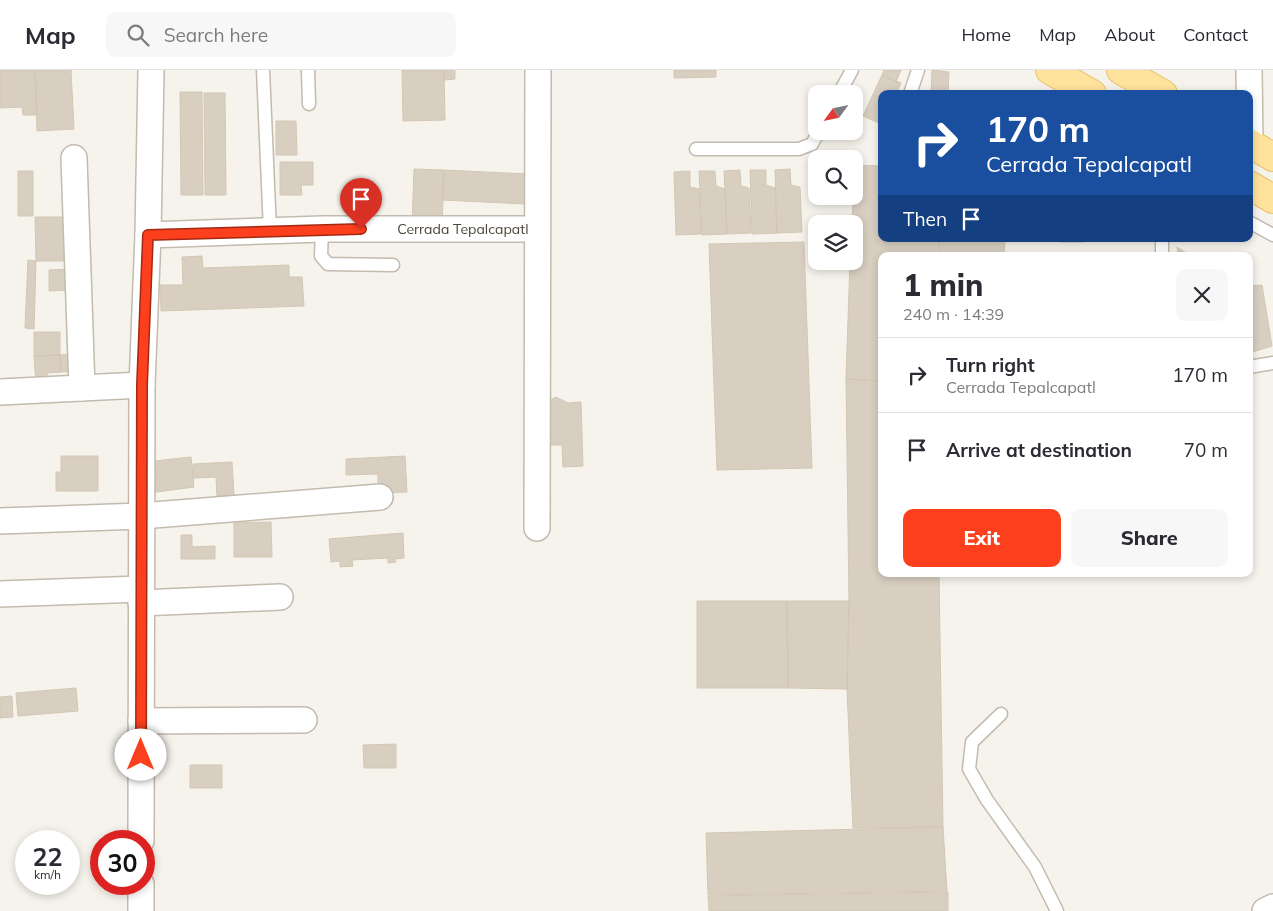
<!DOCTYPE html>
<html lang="en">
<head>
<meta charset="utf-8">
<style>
  :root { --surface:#fff; --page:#f7f7f7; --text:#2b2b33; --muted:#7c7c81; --line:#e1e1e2; --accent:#fc3f1d }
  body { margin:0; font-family:Mulish,sans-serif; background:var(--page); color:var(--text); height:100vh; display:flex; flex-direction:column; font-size:19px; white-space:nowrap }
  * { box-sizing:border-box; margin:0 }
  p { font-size:16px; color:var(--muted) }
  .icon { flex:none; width:28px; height:28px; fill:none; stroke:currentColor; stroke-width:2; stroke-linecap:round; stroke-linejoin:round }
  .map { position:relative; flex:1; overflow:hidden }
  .side { position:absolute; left:878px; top:182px; width:375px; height:325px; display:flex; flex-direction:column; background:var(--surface); border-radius:10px; box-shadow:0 2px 8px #0003 }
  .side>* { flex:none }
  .top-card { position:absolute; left:878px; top:20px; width:375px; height:152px; border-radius:10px; box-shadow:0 2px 8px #0003; background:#1a4fa0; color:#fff; overflow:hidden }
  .needle { width:32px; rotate:237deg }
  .buttons { position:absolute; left:808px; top:15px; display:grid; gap:10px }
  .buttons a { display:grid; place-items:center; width:55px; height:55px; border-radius:10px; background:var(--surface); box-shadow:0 2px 8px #0003; font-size:25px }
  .speed { position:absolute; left:15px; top:760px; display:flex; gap:10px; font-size:25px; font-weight:700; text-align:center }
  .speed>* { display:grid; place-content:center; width:65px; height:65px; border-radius:50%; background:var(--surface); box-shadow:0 2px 8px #0003; line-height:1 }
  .speed small { font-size:12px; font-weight:400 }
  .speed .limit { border:8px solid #d22; background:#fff; color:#111 }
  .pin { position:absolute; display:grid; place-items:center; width:42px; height:42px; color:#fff; margin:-51px -21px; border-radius:50% 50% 50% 0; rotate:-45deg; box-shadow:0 0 5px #0007 }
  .pin .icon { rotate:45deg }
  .me { position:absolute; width:55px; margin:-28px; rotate:0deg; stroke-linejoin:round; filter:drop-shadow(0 0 4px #0008) }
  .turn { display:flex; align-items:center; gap:18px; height:105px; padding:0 25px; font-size:22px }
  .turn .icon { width:65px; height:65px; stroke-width:2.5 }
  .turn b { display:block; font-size:35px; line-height:42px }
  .then { display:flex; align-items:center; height:48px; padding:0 25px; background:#0003; gap:10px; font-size:19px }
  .round { display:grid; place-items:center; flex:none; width:52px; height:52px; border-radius:10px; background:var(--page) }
  .summary { display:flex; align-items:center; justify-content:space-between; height:85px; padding:0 25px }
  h1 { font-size:30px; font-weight:800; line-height:38px }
  .action { display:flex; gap:10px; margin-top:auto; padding:10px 25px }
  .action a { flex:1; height:58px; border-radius:10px; background:var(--accent); color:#fff; font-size:20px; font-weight:800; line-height:58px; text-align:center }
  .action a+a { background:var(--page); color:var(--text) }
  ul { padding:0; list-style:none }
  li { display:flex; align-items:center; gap:15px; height:75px; padding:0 25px; border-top:1px solid var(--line) }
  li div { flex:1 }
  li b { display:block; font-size:19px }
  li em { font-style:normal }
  header { display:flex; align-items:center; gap:30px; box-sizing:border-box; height:70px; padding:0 25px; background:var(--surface); border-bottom:1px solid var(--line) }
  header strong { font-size:24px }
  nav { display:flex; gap:28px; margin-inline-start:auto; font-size:18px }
  .search { width:350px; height:45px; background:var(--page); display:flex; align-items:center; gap:12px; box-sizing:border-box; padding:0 18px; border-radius:10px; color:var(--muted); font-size:19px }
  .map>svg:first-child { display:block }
</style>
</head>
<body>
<header>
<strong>Map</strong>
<div class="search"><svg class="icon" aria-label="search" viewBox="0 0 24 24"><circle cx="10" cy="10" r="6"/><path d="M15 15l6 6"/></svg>Search here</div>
<nav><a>Home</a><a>Map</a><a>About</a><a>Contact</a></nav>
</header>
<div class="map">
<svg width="1273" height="841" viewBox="0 0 1273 841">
  <rect width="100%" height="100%" fill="#f6f3ec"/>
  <!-- building -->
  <path fill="#d8cfc1" stroke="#d3c7b4" d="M0 0H35L37 45H23L22 37 0 38Z
    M35 0H71L74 59 37 61Z
    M402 0H444L445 50 403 51Z
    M444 0H455V9L444 10Z
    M674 0H716V7L674 8Z
    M884 0H901L896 12 882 5Z
    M932 0 949 2 948 24H931Z
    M882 5 901 13 896 24H881V54L863 46Z
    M180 22H202L203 125H181Z
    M204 23H225L226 125H205Z
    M276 51H296L297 85H276Z
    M280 92H313V115H301L302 125H280Z
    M854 95 881 96V169H939V186H881V311L846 309 850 191H854V154H852Z
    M414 99 444 100 442 157 412 156Z
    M790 99 791 115 800 117 802 162 777 163 775 100Z
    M444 100 527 104 525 134 442 130Z
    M740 100 741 116 749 118 751 163 727 164 724 101Z
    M750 100H766V115L775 118 777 163 752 164Z
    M18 101H33V146H18Z
    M690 101V117L699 119 701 164 676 165 674 102Z
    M699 101H715L716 116 725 119 727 164 702 165Z
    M35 147H70L71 191H36Z
    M939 169H1005L1004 186H939Z
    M1060 169H1085V172H1060Z
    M804 172 812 398 717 400 709 174Z
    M1177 177 1191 186H1178Z
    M202 186 203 198 289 195V207H302L304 236 161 241 160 215H183L182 187Z
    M28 190 36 191 34 259 25 258Z
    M71 199V220L49 221V200Z
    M1262 215 1272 276 1249 283V216Z
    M34 262H60V285L34 286Z
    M74 284 75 301 61 302 60 285Z
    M60 285 61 302 47 303V313L36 314 34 286Z
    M846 309 881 311V504H939L943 757 853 758 847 619 849 531Z
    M556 327 568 333 581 332 583 396 563 397 562 375H549L547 342 551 330Z
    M61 386H98V421H56V402H61Z
    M405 386 407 422 378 423V404L346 405V389Z
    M191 387 194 417 149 423 145 392Z
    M232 392 234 425 217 426 216 407 193 408V394Z
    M271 452 272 487H234V453Z
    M403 463 404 488 395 489 396 492 388 493V488L352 490 353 496 340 497V491L331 492 329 469Z
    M181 465H192V477L215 476V489H181Z
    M697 531H787L788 618H697Z
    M787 531H849L847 619 788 618Z
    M76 618 78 641 18 646 16 623Z
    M12 626 13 647 0 648V627Z
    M396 674V698H364L363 675Z
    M190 695H222V718H190Z
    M943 757 947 821 708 825 706 763Z
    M948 822V841H709L708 826Z"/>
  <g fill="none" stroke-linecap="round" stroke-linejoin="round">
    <!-- lane casing -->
    <g stroke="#c2bbae" stroke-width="15">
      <path id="lane" d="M263 0 270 161
        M308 0 309 34
        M839 24 852 0
        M910 24 918 0
        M696 79H799L812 74 819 61
        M1249 152 1273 165
        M322 159 321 186 328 194 393 195
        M1162 186V169
        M1249 297 1273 293
        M1001 644 972 672 969 699 987 730 1035 797 1057 841"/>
    </g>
    <!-- street casing -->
    <g stroke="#c2bbae" stroke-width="28">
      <g id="street">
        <path d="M1249 0 1250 74"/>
        <path d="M74 88 82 318"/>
        <path id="s1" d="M148 165 322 159H537"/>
        <path d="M0 322 142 315"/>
        <path d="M0 451 141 446 380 427"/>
        <path d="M537 458 538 0"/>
        <path d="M0 524 141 519"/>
        <path d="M141 533 280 527"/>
        <path d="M141 651 304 650"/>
        <path d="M141 771 142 315 148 165 151 0"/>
        <path d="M141 814V841"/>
        <path d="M1265 841 1273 837"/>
      </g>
    </g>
    <!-- primary casing -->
    <g stroke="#e6c16a" stroke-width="30">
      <path id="primary" d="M1050 0 1092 24
        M1121 0 1163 24
        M1249 73 1273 87
        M1249 115 1273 129"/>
    </g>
    <!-- lane -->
    <use href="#lane" stroke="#fff" stroke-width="12"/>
    <!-- street -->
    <use href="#street" stroke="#fff" stroke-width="25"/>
    <!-- primary -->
    <use href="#primary" stroke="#ffe39c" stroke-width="28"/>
  </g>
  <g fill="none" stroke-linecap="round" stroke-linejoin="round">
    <!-- route casing -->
    <g stroke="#a42913" stroke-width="12">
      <path id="route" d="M141 685 142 315 148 165 361 159"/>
    </g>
    <!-- route -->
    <use href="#route" stroke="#fc3f1d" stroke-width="9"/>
  </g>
  <g text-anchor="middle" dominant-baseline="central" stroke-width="4" stroke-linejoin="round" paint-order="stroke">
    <!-- street labels -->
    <g font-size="14" fill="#4b4439" stroke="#fff">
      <text stroke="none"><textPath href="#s1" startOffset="315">Cerrada Tepalcapatl</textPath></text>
    </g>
  </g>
</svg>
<div class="buttons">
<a><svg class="needle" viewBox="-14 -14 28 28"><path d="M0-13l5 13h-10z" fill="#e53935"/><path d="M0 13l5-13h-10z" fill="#7c7c81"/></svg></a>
<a><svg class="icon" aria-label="search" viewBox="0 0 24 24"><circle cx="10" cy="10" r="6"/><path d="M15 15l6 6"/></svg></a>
<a><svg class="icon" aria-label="layers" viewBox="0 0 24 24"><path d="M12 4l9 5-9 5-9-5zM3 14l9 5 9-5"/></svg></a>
</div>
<div class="speed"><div>22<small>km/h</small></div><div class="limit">30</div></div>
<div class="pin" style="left:361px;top:159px;background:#d93025"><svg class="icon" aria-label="arrive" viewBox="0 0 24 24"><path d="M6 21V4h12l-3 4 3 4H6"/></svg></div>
<svg class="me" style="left:141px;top:685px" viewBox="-20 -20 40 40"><circle r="19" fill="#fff"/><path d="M0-13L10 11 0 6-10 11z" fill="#fc3f1d"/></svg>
<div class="top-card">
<div class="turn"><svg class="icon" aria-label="right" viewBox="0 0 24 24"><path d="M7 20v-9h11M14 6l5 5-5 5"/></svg><div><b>170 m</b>Cerrada Tepalcapatl</div></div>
<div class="then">Then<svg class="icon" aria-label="arrive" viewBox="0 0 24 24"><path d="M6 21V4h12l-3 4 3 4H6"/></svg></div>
</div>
<section class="side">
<div class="summary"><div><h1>1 min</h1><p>240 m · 14:39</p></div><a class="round"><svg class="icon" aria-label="close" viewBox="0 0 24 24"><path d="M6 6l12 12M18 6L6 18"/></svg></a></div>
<ul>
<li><svg class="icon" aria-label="right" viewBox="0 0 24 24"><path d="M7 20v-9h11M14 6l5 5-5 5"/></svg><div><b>Turn right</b><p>Cerrada Tepalcapatl</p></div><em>170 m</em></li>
<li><svg class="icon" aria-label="arrive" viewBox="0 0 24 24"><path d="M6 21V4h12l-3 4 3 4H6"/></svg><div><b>Arrive at destination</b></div><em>70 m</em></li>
</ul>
<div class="action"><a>Exit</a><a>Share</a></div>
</section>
</div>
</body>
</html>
